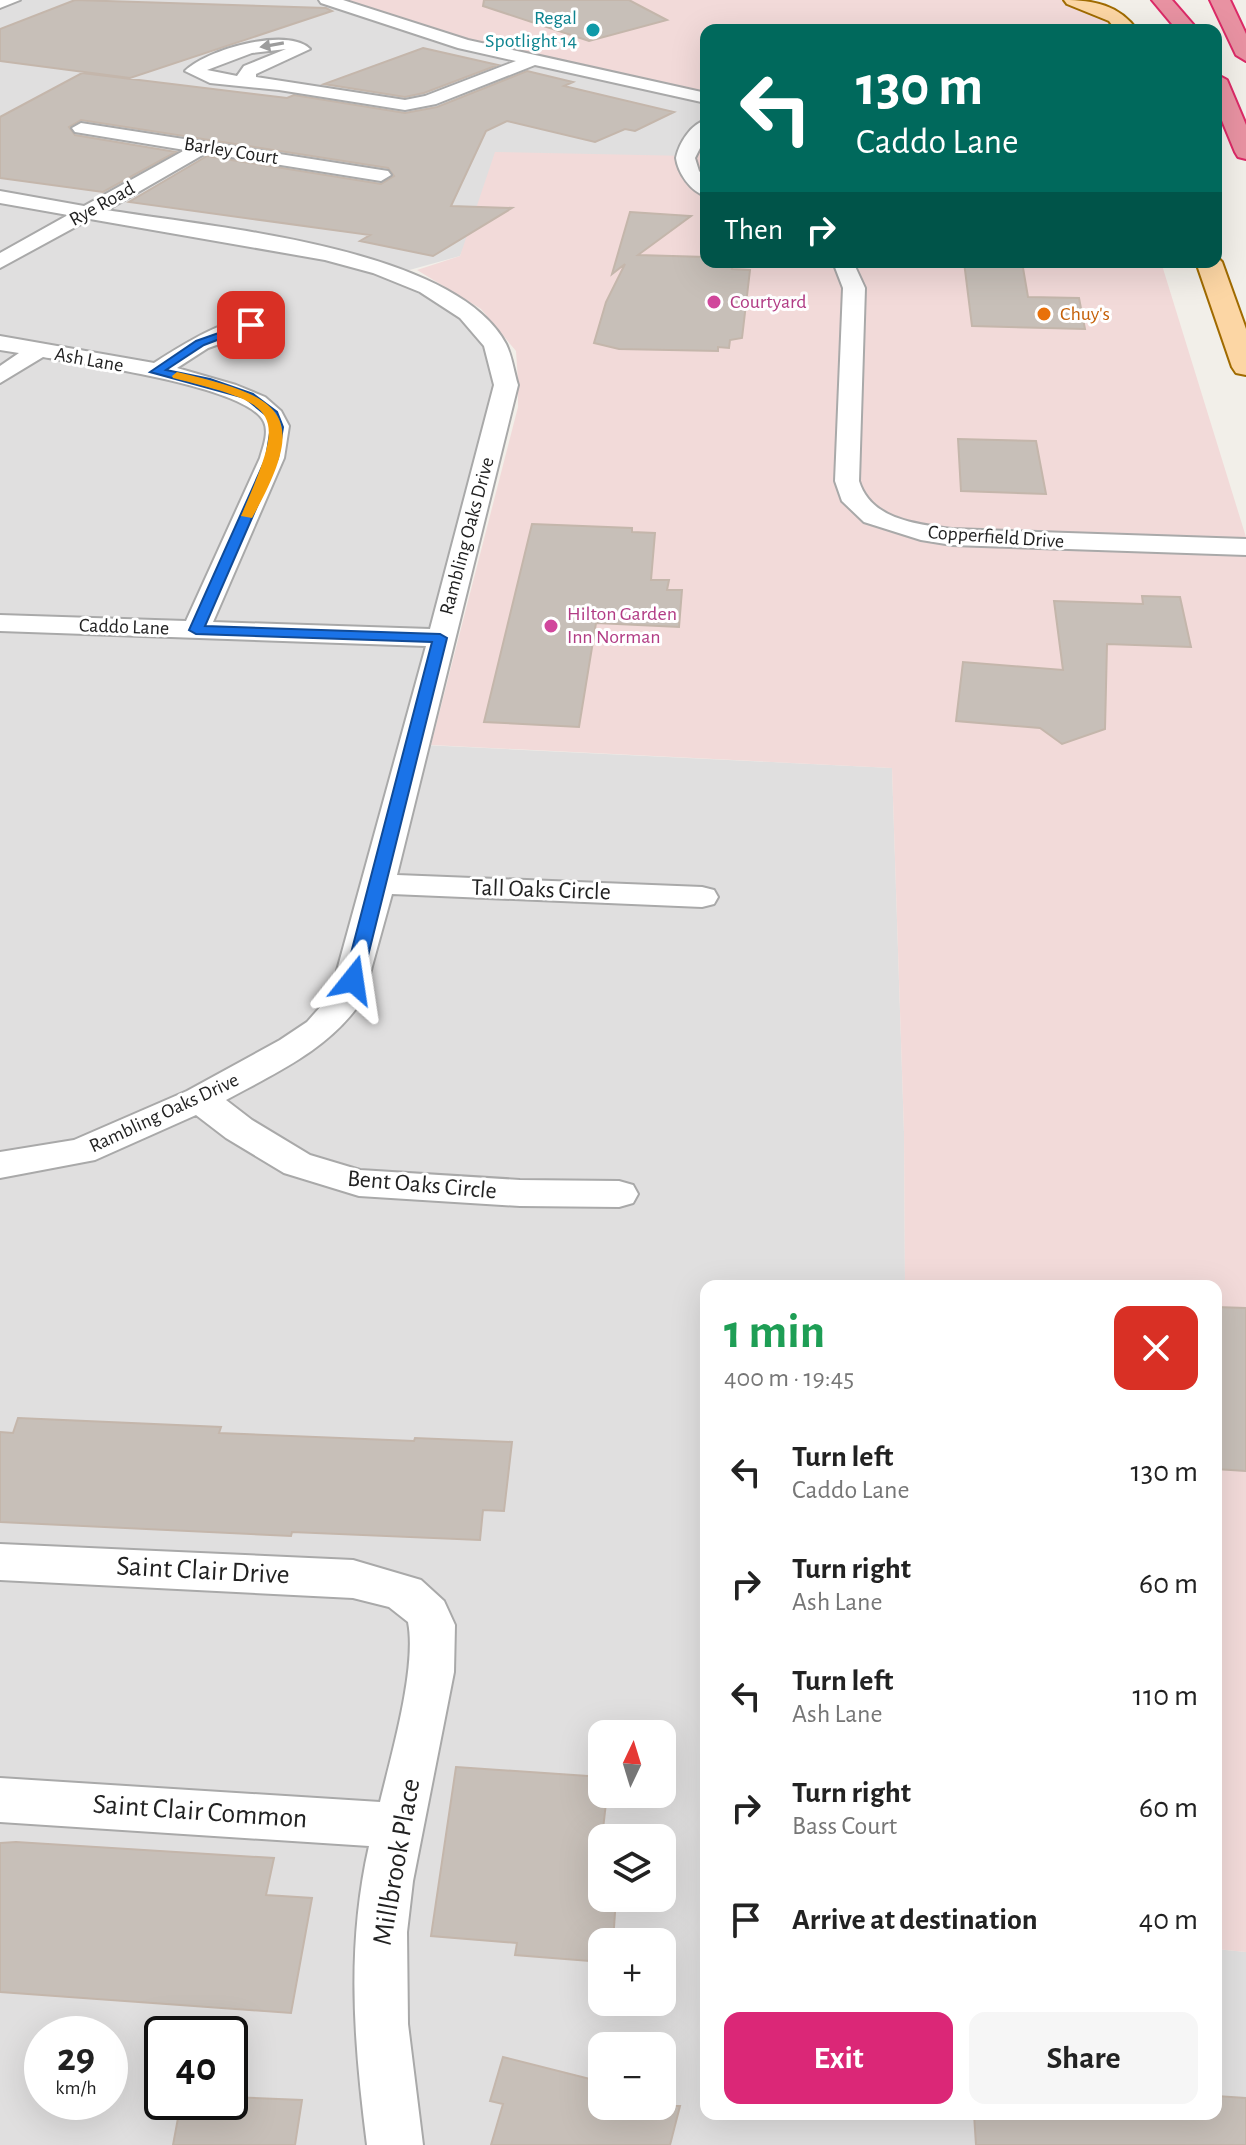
<!DOCTYPE html>
<html lang="en">
<head>
<meta charset="utf-8">
<style>
  :root { --surface:#fff; --page:#f6f6f6; --text:#222; --muted:#767676; --accent:#db2777 }
  body { margin:0; font-family:"Alegreya Sans",sans-serif; background:var(--page); color:var(--text); height:100vh; display:flex; flex-direction:column; font-size:30px; white-space:nowrap }
  * { box-sizing:border-box; margin:0 }
  p { font-size:26px; color:var(--muted) }
  .icon { flex:none; width:44px; height:44px; fill:none; stroke:currentColor; stroke-width:2; stroke-linecap:round; stroke-linejoin:round }
  .map { position:relative; flex:1; overflow:hidden }
  .details { position:absolute; left:700px; top:1280px; width:522px; height:840px; display:flex; flex-direction:column; background:var(--surface); border-radius:16px; box-shadow:0 8px 32px #0002 }
  .details>* { flex:none }
  .banner { position:absolute; left:700px; top:24px; width:522px; height:244px; border-radius:16px; box-shadow:0 8px 32px #0002; background:#00695c; color:#fff; overflow:hidden }
  .needle { width:52px; rotate:4deg }
  .fabs { position:absolute; left:588px; top:1720px; display:grid; gap:16px }
  .fabs a { display:grid; place-items:center; width:88px; height:88px; border-radius:16px; background:var(--surface); box-shadow:0 8px 32px #0002; font-size:40px }
  .speed { position:absolute; left:24px; top:2016px; display:flex; gap:16px; font-size:40px; font-weight:700; text-align:center }
  .speed>* { display:grid; place-content:center; width:104px; height:104px; border-radius:50%; background:var(--surface); box-shadow:0 8px 32px #0002; line-height:1 }
  .speed small { font-size:20px; font-weight:400 }
  .speed .limit { border:4px solid #111; border-radius:12px; background:#fff; color:#111 }
  .pin { position:absolute; display:grid; place-items:center; width:68px; height:68px; color:#fff; margin:-34px; border-radius:16px; box-shadow:0 4px 12px #0006 }
  .me { position:absolute; width:88px; margin:-44px; rotate:15deg; stroke-linejoin:round; filter:drop-shadow(0 0 6px #0008) }
  .turn { display:flex; align-items:center; gap:28px; height:168px; padding:0 24px; font-size:36px }
  .turn .icon { width:104px; height:104px; stroke-width:2.5 }
  .turn b { display:block; font-size:56px; line-height:68px }
  .then { display:flex; align-items:center; height:76px; padding:0 24px; background:#0003; gap:16px; font-size:30px }
  .round { display:grid; place-items:center; flex:none; width:84px; height:84px; border-radius:16px; background:var(--page) }
  .head { display:flex; align-items:center; justify-content:space-between; height:136px; padding:0 24px }
  h1 { font-size:48px; font-weight:700; line-height:60px; color:#1e9e55 }
  .cta { display:flex; gap:16px; margin-top:auto; padding:16px 24px }
  .cta a { flex:1; height:92px; border-radius:16px; background:var(--accent); color:#fff; font-size:32px; font-weight:700; line-height:92px; text-align:center }
  .cta a+a { background:var(--page); color:var(--text) }
  ul { padding:0; list-style:none }
  li { display:flex; align-items:center; gap:24px; height:112px; padding:0 24px }
  li div { flex:1 }
  li b { display:block; font-size:30px }
  li em { font-style:normal }
  .map>svg:first-child { display:block }
</style>
</head>
<body>
<div class="map">
<svg width="1246" height="2145" viewBox="0 0 1246 2145">
  <rect width="100%" height="100%" fill="#f2efe9"/>
  <!-- residential -->
  <path fill="#e0dfdf" fill-rule="evenodd" d="M20 0H321L706 101V122L682 155 468 238 460 256 395 274 471 323 499 368 403 744 892 768 904 1132 905 1286H706V2114H1216V1949L1246 1952V2145H0V6ZM602 1734H662V1794H602ZM602 1838H662V1898H602ZM602 1942H662V2002H602ZM42 2034H110V2102H42ZM162 2034H230V2102H162ZM602 2046H662V2106H602Z"/>
  <!-- commercial -->
  <path fill="#f2dad9" d="M336 0H1073L1102 12 1123 30H706V95L456 38Z
    M706 133V262H1161L1246 537V1952L1216 1949V1286H905L904 1132 892 768 431 745 518 407V381L516 351 481 309 417 270 460 256 495 152 690 156Z"/>
  <!-- building -->
  <path fill="#c7bfb8" stroke="#c4b6ab" stroke-width="2" d="M75 0 326 8 332 11 130 78 0 61V29Z
    M484 0H629L667 20 589 41 483 6Z
    M423 48 498 65 424 93 405 97 324 84Z
    M527 71 573 82 564 86 674 112 635 131 625 129 595 142 507 121 486 131 451 206 512 208 433 256 360 241 370 235 129 202 207 156 381 184 394 176 388 168 81 120 69 127 75 135 176 152 103 192 0 178V117L82 73 287 98 294 95 405 113 437 107Z
    M630 212 691 216 638 255 706 257V262H733L732 269 750 270 742 338 730 340 729 348 718 347V351L619 349 594 343 606 302 625 264 612 274Z
    M964 262H1022L1028 297 1079 298 1085 329 972 326Z
    M958 439 1036 441 1046 494 961 491Z
    M532 524 632 528V532L655 533 651 580H669L667 590H682L679 627 596 623 579 727 484 722Z
    M1142 596 1180 597 1191 647 1107 644 1105 729 1062 744 1040 728 956 721 963 662 1063 670 1054 601 1143 604Z
    M1216 1307 1246 1308V1471L1216 1469Z
    M18 1418 221 1427 219 1433 414 1441 415 1438 512 1442 504 1511 483 1510 480 1540 292 1532 291 1536 0 1522V1432L13 1433Z
    M456 1767 602 1777V1794H607L602 1838V1898H616L613 1942H602V1962L515 1955 517 1943 431 1936Z
    M16 1842 274 1858 266 1895 312 1898 291 2013 0 1992V1843Z
    M503 2057 602 2082V2106H680L670 2145H491L503 2104 490 2101Z
    M1216 2096 1246 2098V2145H976L974 2114H1216Z
    M230 2097 302 2100 295 2145H173L181 2102H230Z"/>
  <g fill="none" stroke-linecap="round" stroke-linejoin="round">
    <!-- minor casing -->
    <g stroke="#a9a9a9" stroke-width="4">
      <path id="minor" d="M0 0H20L0 8Z
        M319 0H343L468 40 706 93V103L535 65 436 104 405 110 279 90 210 83 185 71C205 50 288 26 310 49L256 74V77L405 100 425 96 516 61 458 48 321 3ZM286 49 244 66 237 76 207 70 252 53Z
        M706 120V136L695 158 699 171 706 179V196C691 192 678 173 676 158 679 143 691 124 706 120Z
        M81 123 388 171 391 175 381 181 206 153 107 210C207 227 454 246 506 344 512 356 514 372 518 385L397 875 702 887 714 890 718 897 714 904 702 907 392 894 363 999C330 1049 277 1072 226 1100L252 1120 310 1155 360 1170 520 1180 619 1181 633 1185 638 1194 633 1203 619 1207 520 1206 359 1196 284 1173 226 1138 196 1115 95 1160 0 1178V1152L74 1140 187 1091 280 1040 307 1022 330 996 426 646 0 631V615L186 621 260 458C263 447 269 433 264 422 248 386 83 364 43 357L0 383V366L19 353 0 350V336L154 363C178 348 230 313 259 320L262 325 259 330 208 348 177 368 236 385 265 397 281 411 289 426 284 458 213 622 430 629 494 385 484 346 460 318 420 292 373 273 325 260 90 219 0 268V253L68 215 0 203V191L84 206 185 150 75 132 72 128Z
        M833 262H853L865 288 859 481C871 520 917 524 952 529L1246 539V555L952 545 921 540 864 522 842 501 835 481 843 288Z
        M0 1544 353 1560 421 1580 444 1601 455 1625 454 1672 413 1881 407 1932 408 2024 423 2145H367C354 2044 346 1947 369 1846L0 1822V1778L380 1802C391 1756 417 1667 408 1622L389 1607 353 1598 0 1580Z"/>
    </g>
    <!-- major casing -->
    <g stroke="#a06b00" stroke-width="4">
      <path id="major" d="M1064 0C1094 0 1119 5 1137 30H1116L1109 21 1067 4Z
        M1216 256 1222 262 1246 329V375L1236 373 1232 367 1196 262H1216Z"/>
    </g>
    <!-- highway casing -->
    <g stroke="#dc2a67" stroke-width="4">
      <path id="highway" d="M1152 0H1172L1198 30H1177Z
        M1210 0H1230L1246 34V61L1236 55Z
        M1216 74 1227 80 1246 125V159L1238 157 1235 152 1216 106Z"/>
    </g>
    <!-- minor -->
    <use href="#minor" fill="#fff" fill-rule="evenodd"/>
    <!-- major -->
    <use href="#major" fill="#fcd6a4" fill-rule="evenodd"/>
    <!-- highway -->
    <use href="#highway" fill="#e892a2" fill-rule="evenodd"/>
  </g>
  <!-- one-way arrows -->
  <defs><path id="oneway-solid" d="M-6-.8H1V-3.2L6.5 0L1 3.2V.8H-6Z" transform="scale(2)"/></defs>
  <use fill="#9c9c9c" href="#oneway-solid" transform="translate(272 45) rotate(170)"/>
  <!-- route -->
  <path fill="#1a73e8" stroke="#114b97" stroke-width="2" d="M247 323 257 325 204 345 166 370 210 379 253 394 277 412 283 427 278 458 205 626 440 634 447 638 362 980 353 985 344 980 432 642 196 634 189 630 266 458 271 427 267 416 245 398 150 372 196 341Z"/>
  <!-- slow -->
  <path fill="#f59e0b" d="M177 372C282 397 312 411 252 518L241 516C286 411 285 406 173 378L172 376Z"/>
  <!-- markers -->
  <circle fill="#0f9aa8" stroke="#fff" stroke-width="3" cx="593" cy="30" r="8"/>
  <g fill="#d1479c" stroke="#fff" stroke-width="3">
    <circle cx="714" cy="302" r="8"/>
    <circle cx="551" cy="626" r="8"/>
  </g>
  <circle fill="#e8710a" stroke="#fff" stroke-width="3" cx="1044" cy="314" r="8"/>
  <g text-anchor="middle" dominant-baseline="central" stroke-width="6" stroke-linejoin="round" paint-order="stroke">
    <!-- far-culture labels -->
    <g font-size="20" fill="#0d838f" stroke="#fff" text-anchor="end">
      <text x="577" y="18">Regal<tspan x="577" dy="23">Spotlight 14</tspan></text>
    </g>
    <!-- far-street labels -->
    <g font-size="20" fill="#222" stroke="#fff">
      <text transform="translate(231 151) rotate(9)">Barley Court</text>
      <text transform="translate(102 204) rotate(-29)">Rye Road</text>
      <text transform="translate(89 360) rotate(10)">Ash Lane</text>
      <text transform="translate(467 536) rotate(-75)">Rambling Oaks Drive</text>
      <text transform="translate(996 537) rotate(4)">Copperfield Drive</text>
      <text transform="translate(124 627) rotate(2)">Caddo Lane</text>
      <text transform="translate(164 1113) rotate(-25)">Rambling Oaks Drive</text>
    </g>
    <!-- far-hotel labels -->
    <g font-size="20" fill="#b23c85" stroke="#fff" text-anchor="start">
      <text x="730" y="302">Courtyard</text>
      <text x="567" y="614">Hilton Garden<tspan x="567" dy="23">Inn Norman</tspan></text>
    </g>
    <!-- far-food labels -->
    <g font-size="20" fill="#c56008" stroke="#fff" text-anchor="start">
      <text x="1060" y="314">Chuy's</text>
    </g>
    <!-- street labels -->
    <g font-size="24" fill="#222" stroke="#fff">
      <text transform="translate(541 890) rotate(2)">Tall Oaks Circle</text>
      <text transform="translate(422 1185) rotate(5)">Bent Oaks Circle</text>
    </g>
    <!-- near-street labels -->
    <g font-size="28" fill="#222" stroke="#fff">
      <text transform="translate(203 1571) rotate(3)">Saint Clair Drive</text>
      <text transform="translate(200 1812) rotate(4)">Saint Clair Common</text>
      <text transform="translate(397 1862) rotate(-80)">Millbrook Place</text>
    </g>
  </g>
</svg>
<div class="fabs">
<a><svg class="needle" viewBox="-14 -14 28 28"><path d="M0-13l5 13h-10z" fill="#e53935"/><path d="M0 13l5-13h-10z" fill="#767676"/></svg></a>
<a><svg class="icon" aria-label="layers" viewBox="0 0 24 24"><path d="M12 4l9 5-9 5-9-5zM3 14l9 5 9-5"/></svg></a>
<a>+</a>
<a>−</a>
</div>
<div class="speed"><div>29<small>km/h</small></div><div class="limit">40</div></div>
<div class="pin" style="left:251px;top:325px;background:#d93025"><svg class="icon" aria-label="arrive" viewBox="0 0 24 24"><path d="M6 21V4h12l-3 4 3 4H6"/></svg></div>
<svg class="me" style="left:353px;top:980px" viewBox="-20 -20 40 40"><path d="M0-17L14 15 0 8-14 15z" fill="#1a73e8" stroke="#fff" stroke-width="4"/></svg>
<div class="banner">
<div class="turn"><svg class="icon" aria-label="left" viewBox="0 0 24 24"><path d="M17 20v-9H6M10 6l-5 5 5 5"/></svg><div><b>130 m</b>Caddo Lane</div></div>
<div class="then">Then<svg class="icon" aria-label="right" viewBox="0 0 24 24"><path d="M7 20v-9h11M14 6l5 5-5 5"/></svg></div>
</div>
<section class="details">
<div class="head"><div><h1>1 min</h1><p>400 m · 19:45</p></div><a class="round" style="background:#d93025;color:#fff"><svg class="icon" aria-label="close" viewBox="0 0 24 24"><path d="M6 6l12 12M18 6L6 18"/></svg></a></div>
<ul>
<li><svg class="icon" aria-label="left" viewBox="0 0 24 24"><path d="M17 20v-9H6M10 6l-5 5 5 5"/></svg><div><b>Turn left</b><p>Caddo Lane</p></div><em>130 m</em></li>
<li><svg class="icon" aria-label="right" viewBox="0 0 24 24"><path d="M7 20v-9h11M14 6l5 5-5 5"/></svg><div><b>Turn right</b><p>Ash Lane</p></div><em>60 m</em></li>
<li><svg class="icon" aria-label="left" viewBox="0 0 24 24"><path d="M17 20v-9H6M10 6l-5 5 5 5"/></svg><div><b>Turn left</b><p>Ash Lane</p></div><em>110 m</em></li>
<li><svg class="icon" aria-label="right" viewBox="0 0 24 24"><path d="M7 20v-9h11M14 6l5 5-5 5"/></svg><div><b>Turn right</b><p>Bass Court</p></div><em>60 m</em></li>
<li><svg class="icon" aria-label="arrive" viewBox="0 0 24 24"><path d="M6 21V4h12l-3 4 3 4H6"/></svg><div><b>Arrive at destination</b></div><em>40 m</em></li>
</ul>
<div class="cta"><a>Exit</a><a>Share</a></div>
</section>
</div>
</body>
</html>
